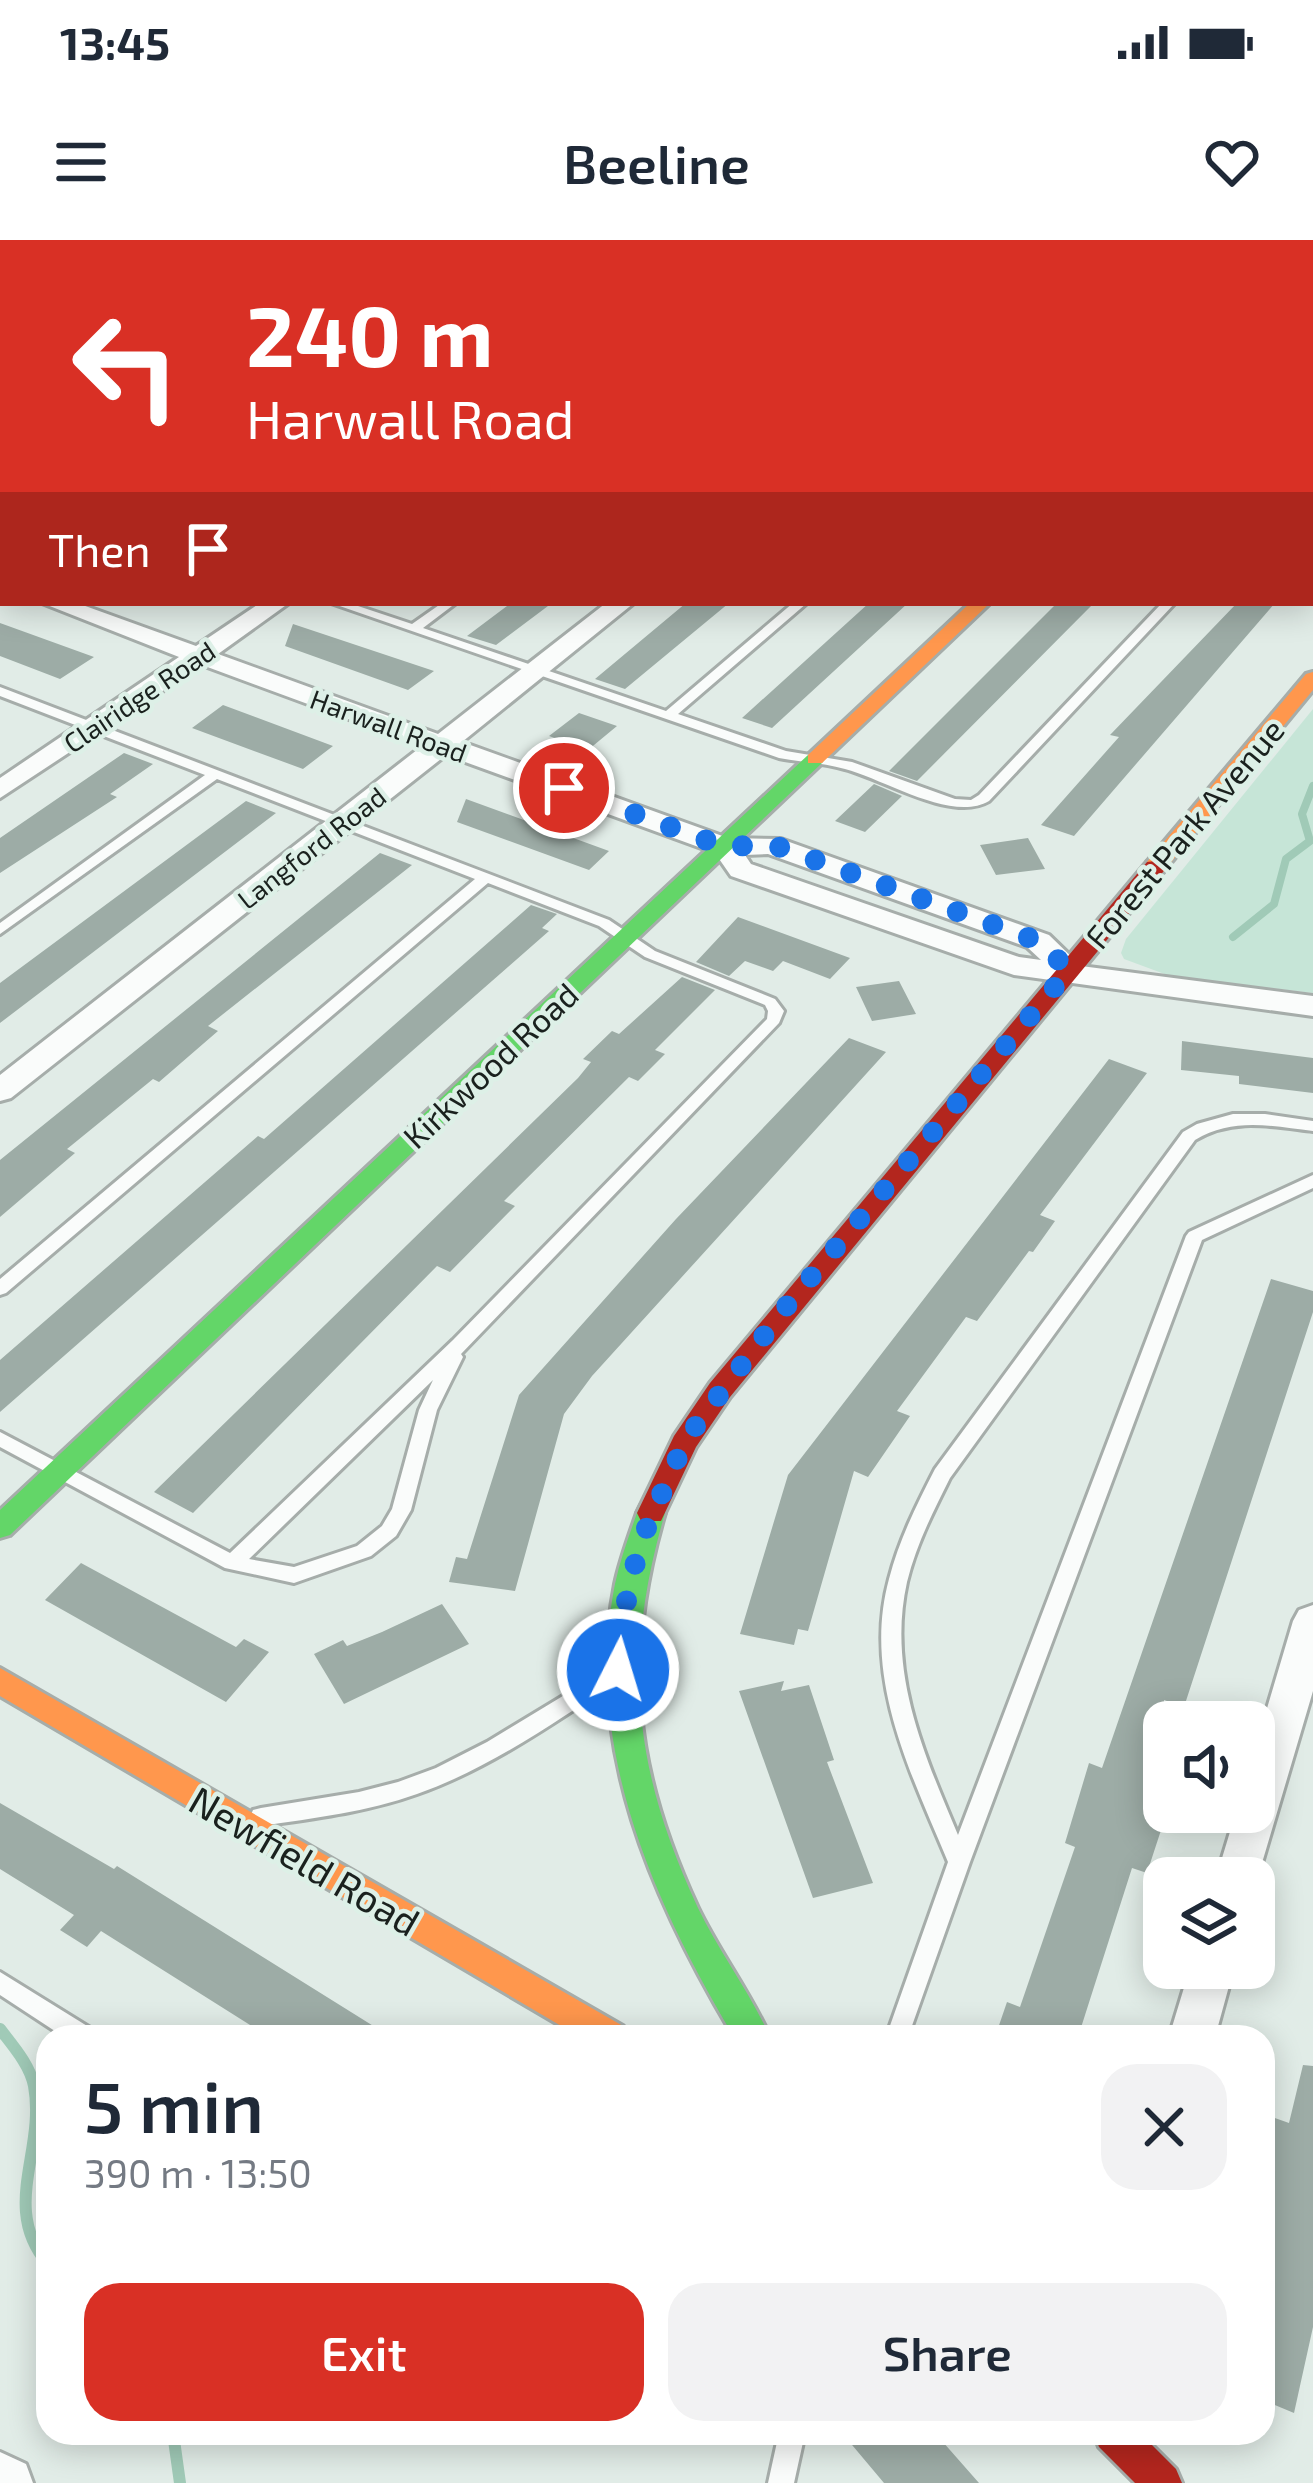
<!DOCTYPE html>
<html lang="en">
<head>
<meta charset="utf-8">
<style>
  :root { --surface:#fff; --page:#f2f2f3; --text:#1f2937; --muted:#747a83; --accent:#d93025 }
  body { margin:0; font-family:"Exo 2",sans-serif; background:var(--page); color:var(--text); height:100vh; display:flex; flex-direction:column; font-size:45px; white-space:nowrap }
  * { box-sizing:border-box; margin:0 }
  p { font-size:39px; color:var(--muted) }
  .icon { flex:none; width:66px; height:66px; fill:none; stroke:currentColor; stroke-width:2; stroke-linecap:round; stroke-linejoin:round }
  .map { position:relative; flex:1; overflow:hidden }
  .drawer { position:absolute; left:36px; top:1785px; width:1239px; height:420px; display:flex; flex-direction:column; background:var(--surface); border-radius:36px; box-shadow:0 6px 30px #0003 }
  .drawer>* { flex:none }
  .guide { position:absolute; left:0px; top:0px; width:1314px; height:366px; box-shadow:0 6px 30px #0003; background:#d93025; color:#fff; overflow:hidden }
  .fabs { position:absolute; left:1143px; top:1461px; display:grid; gap:24px }
  .fabs a { display:grid; place-items:center; width:132px; height:132px; border-radius:24px; background:var(--surface); box-shadow:0 6px 30px #0003; font-size:60px }
  .pin { position:absolute; display:grid; place-items:center; width:102px; height:102px; color:#fff; margin:-51px; border:6px solid #fff; border-radius:50%; box-shadow:0 3px 12px #0007 }
  .me { position:absolute; width:132px; margin:-66px; rotate:5deg; stroke-linejoin:round; filter:drop-shadow(0 0 9px #0008) }
  .turn { display:flex; align-items:center; gap:42px; height:252px; padding:0 48px; font-size:54px }
  .turn .icon { width:156px; height:156px; stroke-width:2.5 }
  .turn b { display:block; font-size:84px; line-height:102px }
  .then { display:flex; align-items:center; height:114px; padding:0 48px; background:#0003; gap:24px; font-size:45px }
  .round { display:grid; place-items:center; flex:none; width:126px; height:126px; border-radius:36px; background:var(--page) }
  .overview { display:flex; align-items:center; justify-content:space-between; height:204px; padding:0 48px }
  h1 { font-size:72px; font-weight:600; line-height:90px }
  .action { display:flex; gap:24px; margin-top:auto; padding:24px 48px }
  .action a { flex:1; height:138px; border-radius:36px; background:var(--accent); color:#fff; font-size:48px; font-weight:600; line-height:138px; text-align:center }
  .action a+a { background:var(--page); color:var(--text) }
  .status { display:flex; justify-content:space-between; align-items:center; height:84px; padding:0 60px; background:var(--surface); direction:ltr }
  .status svg { height:33px; fill:currentColor }
  header { display:flex; justify-content:space-between; align-items:center; height:156px; padding:0 48px; background:var(--surface); font-size:54px; font-weight:600 }
  .map>svg:first-child { display:block }
</style>
</head>
<body>
<div class="status"><b>13:45</b><svg viewBox="0 0 49 12"><path d="M0 12V9h3v3zM5 12V6h3v6zM10 12V3h3v9zM15 12V0h3v12zM26 1h20v11H26zM47 4h2v5h-2z"/></svg></div>
<header><svg class="icon" aria-label="menu" viewBox="0 0 24 24"><path d="M4 6h16M4 12h16M4 18h16"/></svg>Beeline<svg class="icon" aria-label="heart" viewBox="0 0 24 24"><path d="M12 20l-8-8c-3-5 5-10 8-4 3-6 11-1 8 4z"/></svg></header>
<div class="map">
<svg width="1313" height="2243" viewBox="0 0 1313 2243">
  <rect width="100%" height="100%" fill="#e1ece7"/>
  <!-- built -->
  <path fill="#d0e4db" d="M384 0H1056L396 3Z"/>
  <!-- green -->
  <path fill="#c6e5d7" d="M1313 469V753L1170 736 1124 719 1121 713 1126 699Z"/>
  <g fill="none" stroke-linecap="round" stroke-linejoin="round">
    <!-- stream-far1 -->
    <path stroke="#a0cab7" stroke-width="8" d="M1233 697 1274 664 1286 619 1310 601 1302 574 1313 546"/>
    <!-- stream -->
    <path stroke="#a0cab7" stroke-width="12" d="M0 1789C13 1806 30 1825 34 1846 46 1911 0 1968 48 2024
      M173 2193 180 2243"/>
  </g>
  <!-- building -->
  <path fill="#9daca6" d="M511 363H552L496 405 467 396Z
    M686 363H729L625 449 595 439Z
    M869 363H908L772 488 742 478Z
    M1057 363H1094L917 541 889 531Z
    M1237 363H1275L1074 596 1041 585 1119 497 1110 495Z
    M0 383 94 417 60 439 0 416Z
    M293 384 434 431 408 450 285 406Z
    M223 465 333 506 303 529 192 488Z
    M579 473 617 486 588 510 549 496Z
    M124 513 153 524 110 554 117 557 0 633V598Z
    M874 544 902 556 865 592 835 581Z
    M466 559 609 611 589 630 457 582Z
    M246 561 276 573 0 783V743Z
    M1028 598 1045 629 996 635 980 605Z
    M380 613 412 625 208 786 218 791 159 842 153 839 67 909 75 913 0 977V920Z
    M531 665 557 674 542 688 549 691 0 1172V1120L258 896 264 899Z
    M738 677 850 718 830 739 783 721 773 731 745 721 729 736 696 722Z
    M682 737 715 750 655 810 665 814 638 841 629 837 504 961 515 966 450 1032 437 1026 193 1273 154 1252 578 838 591 822 583 819 612 791 619 794Z
    M899 741 916 774 872 781 856 747Z
    M849 798 886 812 592 1136 564 1174 515 1351 449 1342 456 1317 467 1319 519 1155 676 979Z
    M1182 801 1313 818V853L1239 844V836L1181 830Z
    M1109 819 1147 833 1040 975 1055 981 1033 1012 1029 1011 977 1081 966 1077 897 1171 910 1176 868 1237 854 1231 808 1391 798 1389 794 1405 740 1394 788 1235Z
    M1271 1039 1313 1051V1072L1184 1467 1164 1460V1530L1148 1579 1163 1584 1147 1633 1132 1628 1078 1797H995L1007 1762 1020 1767 1075 1607 1065 1603 1089 1523 1102 1528Z
    M81 1323 236 1407 244 1399 269 1412 226 1462 45 1360Z
    M442 1364 469 1404 344 1464 314 1414 343 1400 347 1406 382 1392Z
    M784 1441 781 1451 809 1445 834 1520 827 1522 873 1643 813 1658 739 1451Z
    M0 1563 114 1629 117 1626 391 1797H269L101 1691 87 1707 60 1690 74 1675 0 1629Z
    M1303 1825 1313 1826V2087L1294 2173 1263 2160V1914L1272 1877 1289 1883Z
    M842 2193H935L979 2243H884Z"/>
  <g fill="none" stroke-linecap="round" stroke-linejoin="round">
    <!-- lane casing -->
    <g stroke="#a6adaa" stroke-width="6">
      <path id="lane" d="M1221 0H1232L1229 3H1218Z
        M0 219H3V227H0Z
        M0 245H3V252H0Z
        M331 363H349L412 384 442 363H456L423 388 666 471 793 363H807L678 474 786 511 852 522 955 559 971 560 979 555 1162 363H1175L989 561C952 583 884 539 845 529 824 523 801 522 779 518Z
        M0 447 609 680 655 711 775 759 784 771 779 783 461 1114 463 1117 437 1170 411 1270 396 1296 371 1316 294 1343 225 1328 0 1207V1192L230 1313 453 1100 767 779 768 771 765 765 645 717 599 686 488 643 6 1053 0 1055V1039L475 639 217 539 0 694V683L205 535 0 456ZM433 1140 419 1170 392 1269 382 1286 357 1306 294 1327 249 1319Z
        M1233 874H1265L1313 881V891C1271 886 1233 877 1195 900L950 1238C933 1272 916 1305 907 1342 887 1432 924 1514 958 1595L1186 996 1189 992 1313 935V948L1202 1000 970 1622 908 1797H886L948 1622C911 1533 862 1438 889 1339 899 1300 917 1264 935 1229L1183 892 1197 884Z
        M614 1425 621 1427 624 1433 621 1439C556 1481 491 1528 417 1554 367 1572 314 1578 261 1586L253 1584 250 1577 253 1570 261 1568 359 1552 398 1542 436 1528 487 1502Z
        M0 1732 92 1789 95 1797H64L0 1755Z
        M779 2193H805L794 2243H768Z"/>
    </g>
    <!-- street casing -->
    <g stroke="#a6adaa" stroke-width="6">
      <path id="street" d="M330 0H359L361 3H332Z
        M1073 0H1095L1071 3Z
        M0 16 3 17V29L0 28Z
        M1311 46H1313L1311 60Z
        M1311 253H1313V268H1311Z
        M0 311H3L0 327Z
        M42 363H77L196 406 260 363H289L218 414 438 494 606 363H634L462 502 728 598 781 599 1049 695 1081 726 1313 756V776L1014 735 731 636 715 613 446 515 11 858 0 861V835L422 506 202 425 0 558V538L179 417ZM768 614 1027 707 1041 720 1019 717 751 624 745 615Z
        M1313 1365V1451L1254 1650V1638H1216L1236 1572H1254V1512L1293 1381 1299 1370Z
        M1190 1728H1234L1215 1797H1169Z
        M0 2212 26 2224 33 2243H0Z"/>
    </g>
    <!-- fast casing -->
    <g stroke="#a6adaa" stroke-width="6">
      <path id="fast" d="M3 131V141L0 142V132Z
        M815 513 825 519 822 523 10 1295 0 1298V1270L808 515Z
        M651 1262 661 1265 665 1273C622 1419 633 1529 698 1668 719 1712 750 1752 770 1797H734C653 1661 583 1506 615 1344 620 1320 629 1296 637 1273L641 1265Z"/>
    </g>
    <!-- slow casing -->
    <g stroke="#a6adaa" stroke-width="6">
      <path id="slow" d="M970 363H990L822 523H808V515Z
        M1313 432V450L1163 632H1147V622L1306 434Z
        M0 1428 623 1786 628 1797H580L0 1456Z"/>
    </g>
    <!-- jam casing -->
    <g stroke="#a6adaa" stroke-width="6">
      <path id="jam" d="M1155 621 1166 627 1163 632 730 1157 696 1207 661 1281H641L637 1273 674 1196 710 1143 1147 622Z
        M1094 2193H1140L1176 2229 1182 2243H1135L1099 2207Z"/>
    </g>
    <!-- lane -->
    <use href="#lane" fill="#fafcfb" fill-rule="evenodd"/>
    <!-- street -->
    <use href="#street" fill="#fafcfb" fill-rule="evenodd"/>
    <!-- fast -->
    <use href="#fast" fill="#63d668" fill-rule="evenodd"/>
    <!-- slow -->
    <use href="#slow" fill="#ff974d" fill-rule="evenodd"/>
    <!-- jam -->
    <use href="#jam" fill="#b3261e" fill-rule="evenodd"/>
  </g>
  <g fill="none" stroke-linecap="round" stroke-linejoin="round">
    <!-- route -->
    <path stroke="#1a73e8" stroke-width="21" stroke-dasharray="0 37.8" d="M564 548 725 607 771 604 1038 701 1069 730 785 1068 686 1199 640 1303 620 1389 618 1430"/>
  </g>
  <g text-anchor="middle" dominant-baseline="central" stroke-width="9" stroke-linejoin="round" paint-order="stroke">
    <!-- far-street labels -->
    <g font-size="27" fill="#1a211e" stroke="#ddf0e7">
      <text transform="translate(139 456) rotate(-34)">Clairidge Road</text>
      <text transform="translate(389 485) rotate(20)">Harwall Road</text>
      <text transform="translate(311 607) rotate(-38)">Langford Road</text>
    </g>
    <!-- street labels -->
    <g font-size="33" fill="#1a211e" stroke="#ddf0e7">
      <text transform="translate(1184 593) rotate(-50)">Forest Park Avenue</text>
      <text transform="translate(490 825) rotate(-43)">Kirkwood Road</text>
    </g>
    <!-- near-street labels -->
    <g font-size="39" fill="#1a211e" stroke="#ddf0e7">
      <text transform="translate(305 1620) rotate(30)">Newfield Road</text>
    </g>
  </g>
</svg>
<div class="fabs">
<a><svg class="icon" aria-label="sound" viewBox="0 0 24 24"><path d="M4 9h4l5-4v14l-5-4H4zM17 9q2 3 0 6"/></svg></a>
<a><svg class="icon" aria-label="layers" viewBox="0 0 24 24"><path d="M12 4l9 5-9 5-9-5zM3 14l9 5 9-5"/></svg></a>
</div>
<div class="pin" style="left:564px;top:548px;background:#d93025"><svg class="icon" aria-label="arrive" viewBox="0 0 24 24"><path d="M6 21V4h12l-3 4 3 4H6"/></svg></div>
<svg class="me" style="left:618px;top:1430px" viewBox="-20 -20 40 40"><circle r="17" fill="#1a73e8" stroke="#fff" stroke-width="3"/><path d="M0-11L8 9 0 5-8 9z" fill="#fff"/></svg>
<div class="guide">
<div class="turn"><svg class="icon" aria-label="left" viewBox="0 0 24 24"><path d="M17 20v-9H6M10 6l-5 5 5 5"/></svg><div><b>240 m</b>Harwall Road</div></div>
<div class="then">Then<svg class="icon" aria-label="arrive" viewBox="0 0 24 24"><path d="M6 21V4h12l-3 4 3 4H6"/></svg></div>
</div>
<section class="drawer">
<div class="overview"><div><h1>5 min</h1><p>390 m · 13:50</p></div><a class="round"><svg class="icon" aria-label="close" viewBox="0 0 24 24"><path d="M6 6l12 12M18 6L6 18"/></svg></a></div>
<div class="action"><a>Exit</a><a>Share</a></div>
</section>
</div>
</body>
</html>
